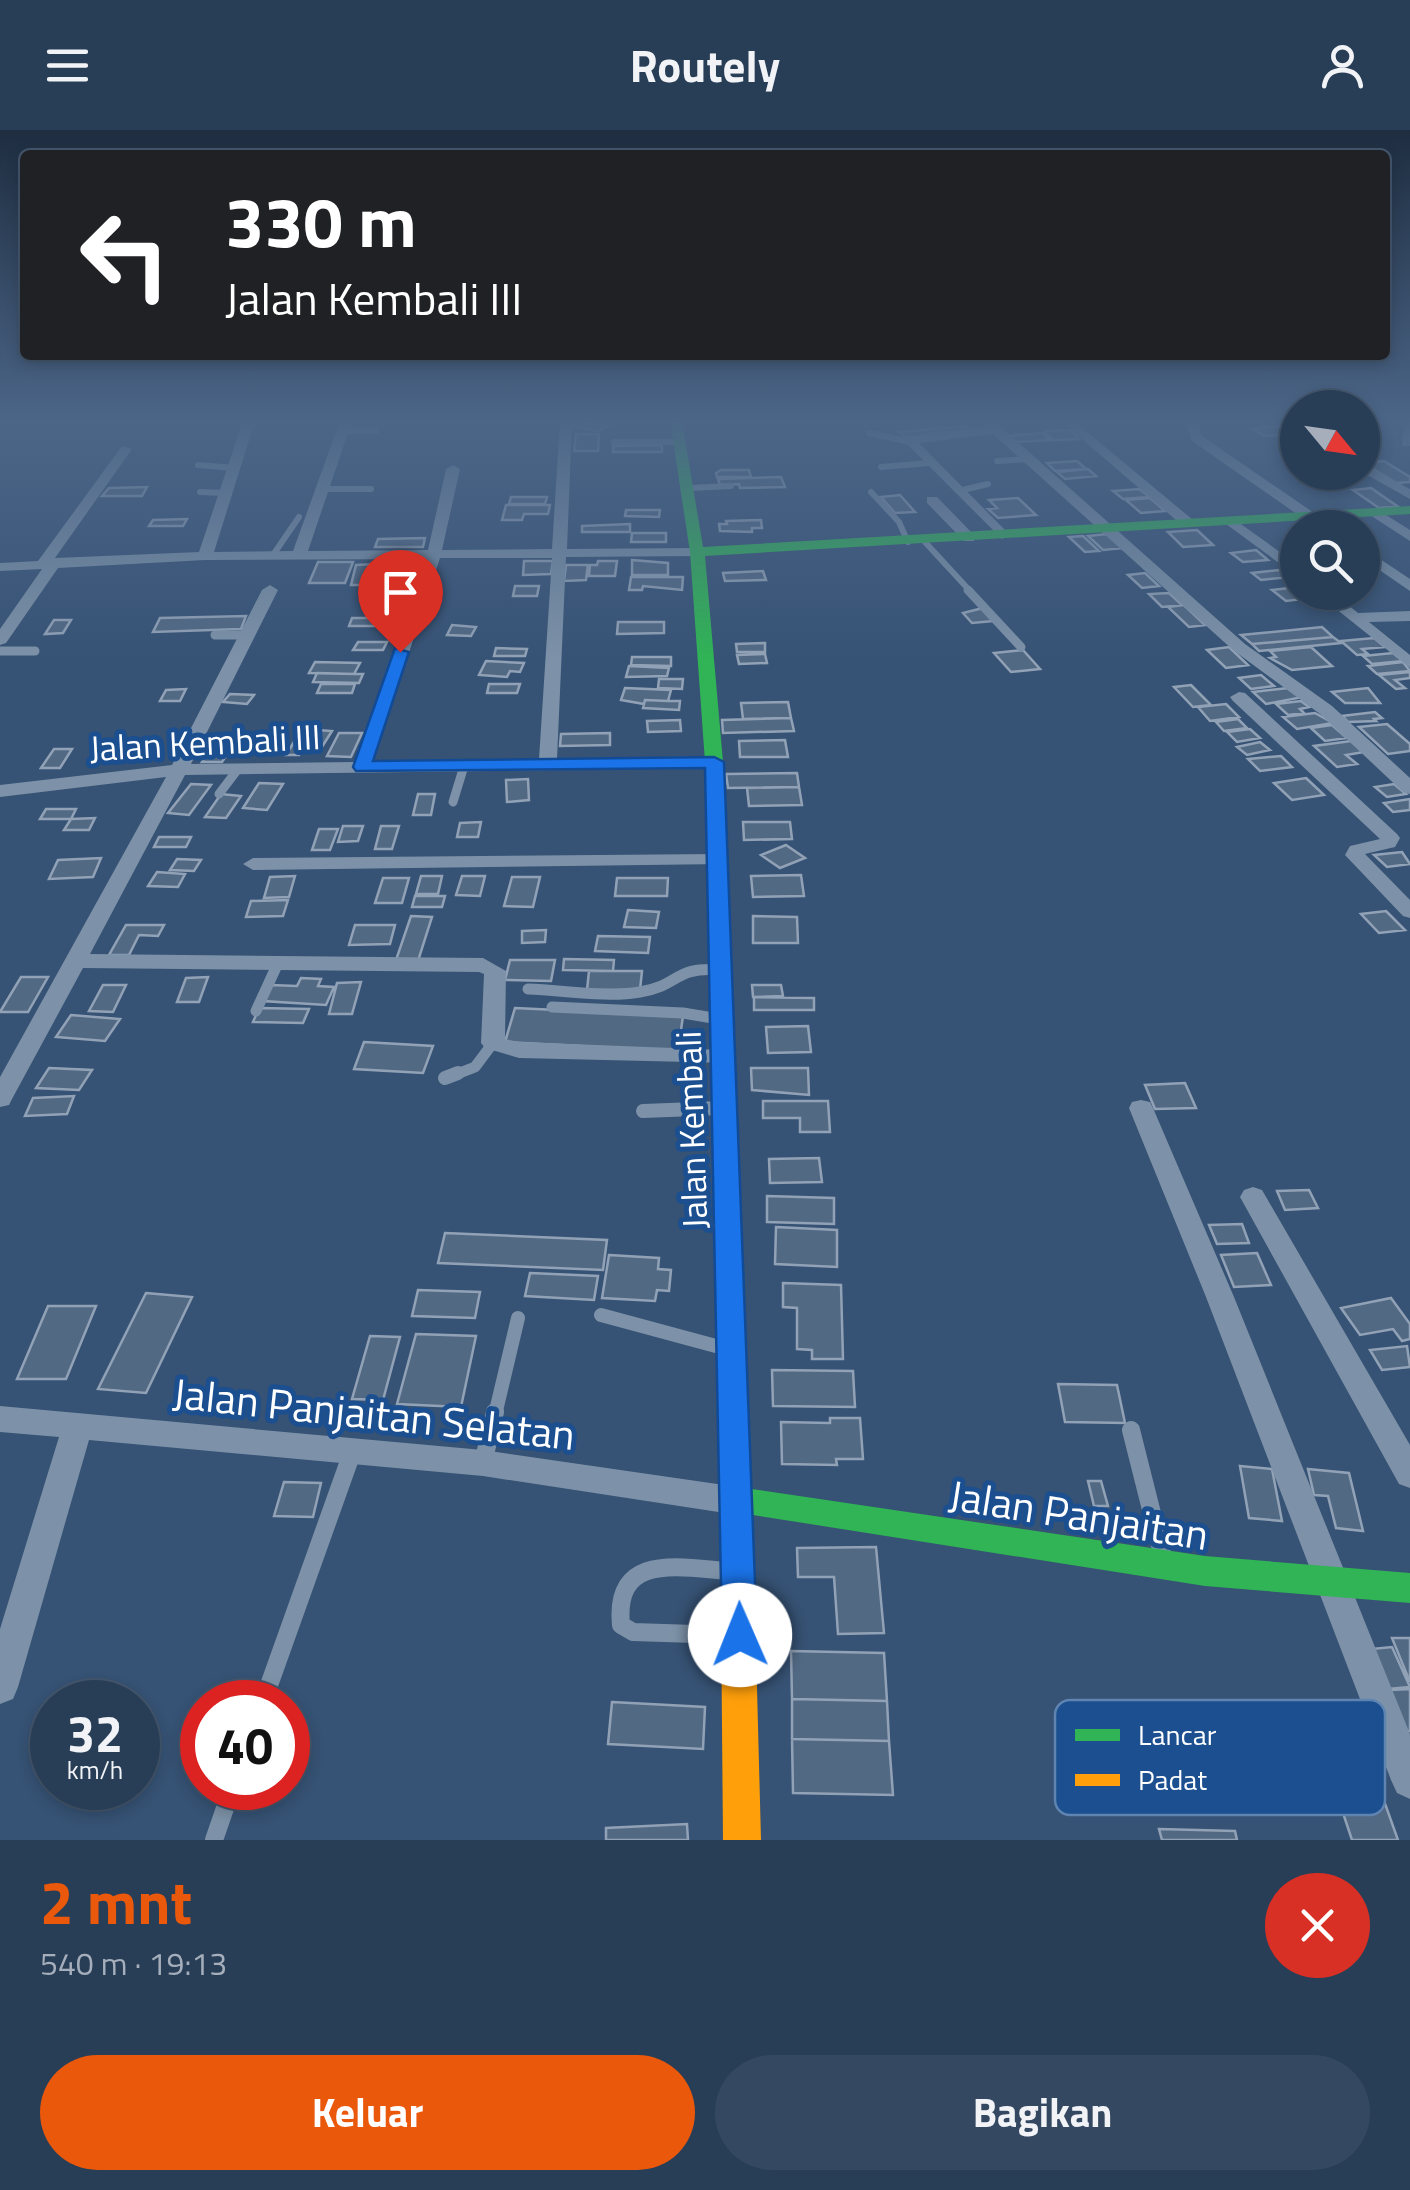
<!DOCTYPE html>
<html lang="id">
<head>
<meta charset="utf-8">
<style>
  :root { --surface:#283e57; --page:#344961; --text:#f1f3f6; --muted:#a5aeba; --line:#44576d; --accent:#ea580c }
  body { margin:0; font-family:"Titillium Web",sans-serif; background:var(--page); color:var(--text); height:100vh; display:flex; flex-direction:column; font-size:38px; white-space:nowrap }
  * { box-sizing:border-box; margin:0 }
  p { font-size:32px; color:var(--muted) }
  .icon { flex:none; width:55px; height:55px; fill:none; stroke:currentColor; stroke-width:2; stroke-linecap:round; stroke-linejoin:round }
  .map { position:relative; height:1710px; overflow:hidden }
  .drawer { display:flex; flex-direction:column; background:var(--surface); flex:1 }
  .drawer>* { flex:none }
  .top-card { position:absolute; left:20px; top:20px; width:1370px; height:210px; border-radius:10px; box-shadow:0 5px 15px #0003,0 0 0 2px var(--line); background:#202124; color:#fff; overflow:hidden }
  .needle { width:65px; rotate:119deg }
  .controls { position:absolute; left:1280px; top:260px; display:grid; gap:20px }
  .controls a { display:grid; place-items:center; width:100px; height:100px; border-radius:50%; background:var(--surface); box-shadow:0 5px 15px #0003,0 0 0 2px var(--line); font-size:50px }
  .speed { position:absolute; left:30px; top:1550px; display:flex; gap:20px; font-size:50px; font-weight:700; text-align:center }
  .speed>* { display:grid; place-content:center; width:130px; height:130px; border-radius:50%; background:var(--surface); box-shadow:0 5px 15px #0003,0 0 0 2px var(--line); line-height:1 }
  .speed small { font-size:25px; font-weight:400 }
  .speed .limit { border:15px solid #d22; background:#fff; color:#111 }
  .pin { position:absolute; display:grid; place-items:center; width:85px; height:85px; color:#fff; margin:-102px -42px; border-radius:50% 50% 50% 0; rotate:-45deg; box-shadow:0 0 10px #0007 }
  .pin .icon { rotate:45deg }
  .me { position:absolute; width:110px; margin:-55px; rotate:359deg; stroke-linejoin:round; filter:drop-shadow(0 0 8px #0008) }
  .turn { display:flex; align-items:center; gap:35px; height:210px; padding:0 40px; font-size:45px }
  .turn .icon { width:130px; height:130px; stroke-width:2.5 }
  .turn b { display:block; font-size:70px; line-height:85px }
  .round { display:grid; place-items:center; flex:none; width:105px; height:105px; border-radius:52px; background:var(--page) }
  .headline { display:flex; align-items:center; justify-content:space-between; height:170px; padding:0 40px }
  h1 { font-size:60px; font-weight:700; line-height:75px; color:var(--accent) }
  .cta { display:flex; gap:20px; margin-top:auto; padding:20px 40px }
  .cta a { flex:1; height:115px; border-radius:60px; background:var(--accent); color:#fff; font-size:40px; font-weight:700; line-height:115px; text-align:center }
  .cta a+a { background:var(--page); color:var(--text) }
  header { display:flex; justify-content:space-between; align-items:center; height:130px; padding:0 40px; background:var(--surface); font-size:45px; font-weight:700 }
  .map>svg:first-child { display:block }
</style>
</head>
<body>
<header><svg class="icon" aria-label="menu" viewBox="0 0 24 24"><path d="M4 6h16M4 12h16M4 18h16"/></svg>Routely<svg class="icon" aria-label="person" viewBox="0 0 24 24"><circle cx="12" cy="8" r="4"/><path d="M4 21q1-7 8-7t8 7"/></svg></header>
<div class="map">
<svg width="1410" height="1710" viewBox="0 0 1410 1710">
  <rect width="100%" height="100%" fill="#365274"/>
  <!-- building -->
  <path fill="#526984" stroke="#92a2b6" stroke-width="2.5" d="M577 291 594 294 609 295 599 301 568 296Z
    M967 296 974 301 906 308 900 302Z
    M1279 296 1291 304 1264 306 1253 299Z
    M1070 300 1079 309 1053 310 1044 301Z
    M1043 303 1050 310 1015 312 1008 306Z
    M576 304H599L598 321H574Z
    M662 315V322H613V316Z
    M1077 331 1086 339 1055 341 1047 333Z
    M1384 331 1410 347V352L1396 353 1364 333Z
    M1088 339 1096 346 1065 349 1057 342Z
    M721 340H749L751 347H717L716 343Z
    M781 347 785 357 740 358 739 354 720 355 718 349Z
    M147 357 142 366H102L109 358Z
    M1371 358 1397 376 1379 378 1353 360Z
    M1139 359 1150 367 1123 369 1113 361Z
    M900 365 915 382 895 383 881 367Z
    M511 367H547L545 374H509Z
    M1018 368 1036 385 998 388 988 379 997 378 989 370Z
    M1150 368 1165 381 1141 383 1126 370Z
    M506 375H550L548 384H524L522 390H502Z
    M626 380H660L659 387 625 386Z
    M187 389 183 396H149L153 390Z
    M761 390 762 398H752V402L720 401 719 394H727L726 391Z
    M630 394V402H582V396Z
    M1197 400 1213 415 1183 417 1168 402Z
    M632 403H666V412H631Z
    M1107 404 1123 418 1103 420 1088 406Z
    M1083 406 1099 421 1085 422 1069 407Z
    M425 408 423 417H375L378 409Z
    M1256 420 1268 430 1243 432 1231 423Z
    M632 430 668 433V445H632Z
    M524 431H553L551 444 523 445Z
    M598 431H617L615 446H589L590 435H597Z
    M318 432H353L345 453H309Z
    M377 434 373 455H351L356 435Z
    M566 435H588L586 450 564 451Z
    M1279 440 1289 447 1261 450 1252 443Z
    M763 441 766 450 725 451 723 443Z
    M1145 443 1159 456 1142 458 1128 445Z
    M631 447H683L682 460 643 456 642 460H629Z
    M515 456H539L537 466H513Z
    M1298 457V462H1313L1320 467 1286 471 1272 460Z
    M1169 463 1182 475 1162 477 1149 464Z
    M1184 475 1205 495 1189 497 1168 477Z
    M983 478 994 491 972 493 963 483Z
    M246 486 241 499 153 502 160 488Z
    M352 488H386L383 496H349Z
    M54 490H71L63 503 45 504Z
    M618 492H664V503L617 504Z
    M452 495 476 497 471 506 447 505Z
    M1322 497 1333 507 1252 514 1241 505Z
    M1333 507 1341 513 1259 521 1252 514Z
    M1374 508 1385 517 1362 519 1368 524 1357 525 1341 511Z
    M358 512H387L383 520H353Z
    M765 513V522H737L736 514Z
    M1229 517 1248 535 1226 538 1207 520Z
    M1311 517 1332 536 1292 540 1270 528 1276 527 1270 521Z
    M496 518 527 519 525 526H494Z
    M1023 520 1040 539 1011 542 994 523Z
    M1393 523 1403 531 1372 534 1363 526Z
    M765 524 767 533 739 534 737 525Z
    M632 527H671V536L631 535Z
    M486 531 524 533 520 542 510 541 507 547 479 545Z
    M315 532 360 533 354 544 309 543Z
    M1403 532 1410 541 1377 544 1368 536Z
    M629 536 669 538 667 546 626 547Z
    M1410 542V548L1395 550 1405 558 1396 559 1379 545Z
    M317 543 354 544H363L359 553 313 552Z
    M1261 545 1274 556 1251 559 1239 548Z
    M659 549H683L682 559 658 558Z
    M321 554H355L352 563H317Z
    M489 554H520L517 563H487Z
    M1191 555 1211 575 1193 577 1174 557Z
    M625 558 671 560 668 571 645 570 644 574 621 570Z
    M1288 558 1303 567 1266 574 1253 562Z
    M1368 558 1380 573H1345L1332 562Z
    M186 559 180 571H160L166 560Z
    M230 564 254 565 247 574 223 572Z
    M645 570 668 571H680L679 580 643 578Z
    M1301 571 1309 577 1300 579 1304 583 1288 585 1276 574Z
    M788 572 791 588 743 589 741 573Z
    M1226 574 1239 587 1210 591 1198 577Z
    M1375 582 1382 588 1374 589 1376 591 1348 592 1342 586Z
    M1315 583 1333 593 1297 599 1283 587Z
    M791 588 794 601 723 603 722 590Z
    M1238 589 1247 598 1224 601 1216 592Z
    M680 590 681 601 648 602 647 591Z
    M1387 594 1410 614V621L1388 624 1359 597Z
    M1332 595 1347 608 1325 611 1311 598Z
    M303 597H317L299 625H286Z
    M1250 599 1260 608 1237 612 1227 602Z
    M317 600 332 601 320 620H305Z
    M339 603H362L351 627 327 626Z
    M610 603V615L560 616 561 604Z
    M785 610 788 627H740L739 611Z
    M1351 611 1364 622 1346 625 1357 634 1337 637 1314 616Z
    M215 612 235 613 222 632H202Z
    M1260 612 1270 620 1247 625 1237 617Z
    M54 619H72L60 638H41Z
    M1281 626 1292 637 1260 641 1248 629Z
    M797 643 799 657 728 658 726 644Z
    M1306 648 1324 665 1292 670 1274 653Z
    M528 649 529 670 507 672 506 650Z
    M259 653 283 654 267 680 243 678Z
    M191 654 211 655 189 685 168 683Z
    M1394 654 1406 664 1387 667 1375 657Z
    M799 657 802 675 749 676 747 658Z
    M221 664 241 666 226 688 205 687Z
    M418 664H435L431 685H413Z
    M1410 669V680L1393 682 1384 673Z
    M46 679H76L71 689H40Z
    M95 688 89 700H64L71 689Z
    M481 692 478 707H457L460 693Z
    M743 692H790L792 709 744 710Z
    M343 696H363L358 711 338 712Z
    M381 696H399L392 719H375Z
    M319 699H338L330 720H312Z
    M159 707H191L186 717H154Z
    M786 715 805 728 780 738 761 725Z
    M1402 722 1410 734 1387 737 1374 725Z
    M101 728 93 747 49 749 58 730Z
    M177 729 201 730 194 741 170 740Z
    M157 742 185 744 178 757 148 756Z
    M801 745 804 766 753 767 751 746Z
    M295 746 289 767 264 768 270 747Z
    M421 746H442L438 764H416Z
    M462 746H485L480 766 456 765Z
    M512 747H540L533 777 504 776Z
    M383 748H409L402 773H375Z
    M617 748H668L667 766H615Z
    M415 766H445L442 777H412Z
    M288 770 283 786 246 787 251 771Z
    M628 780 659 782 656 798 624 797Z
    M1386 781 1405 800 1379 803 1361 784Z
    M411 786 432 787 418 831 396 830Z
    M753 786 797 787 798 813H753Z
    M126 795H164L158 806 139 805 129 825H109Z
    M355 795H395L390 814 349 815Z
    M546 800 545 812 522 813V801Z
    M598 806 650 807 648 823 595 821Z
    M564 829 614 830 613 841 563 840Z
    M510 830H555L551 851 505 850Z
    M589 841H642L640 860H587Z
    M21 847H48L28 882H0Z
    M208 847 199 872H177L186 848Z
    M301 848 321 849 318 856 334 857 326 875 263 871 271 855 297 856Z
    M361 852 352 884H329L337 853Z
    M103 855H126L113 882 89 881Z
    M752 855H781L783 866 753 867Z
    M754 867 814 868V880H754Z
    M259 878 309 879 303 893 253 892Z
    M515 878 683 886 678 921 505 912Z
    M71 885 120 889 105 911 56 907Z
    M808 896 811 922 768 923 766 897Z
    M364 912 433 916 423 943 354 939Z
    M49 938 92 940 79 960 36 958Z
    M751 938H808L809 965 752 960Z
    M1185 953 1196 978 1155 979 1145 955Z
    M74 966 67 984 25 986 33 968Z
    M763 971H828L830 1002H800V988H763Z
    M819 1028 822 1052 770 1053 769 1029Z
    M1309 1060 1318 1078 1285 1080 1277 1061Z
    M767 1066 834 1068V1094L767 1092Z
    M1242 1094 1249 1113 1217 1114 1209 1095Z
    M776 1097 837 1100V1137L775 1134Z
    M445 1103 607 1110 603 1140 438 1133Z
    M1257 1123 1271 1155 1234 1157 1221 1125Z
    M609 1125 659 1128 658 1139 671 1140 669 1161 657 1160 655 1171 602 1168Z
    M530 1143 598 1146 594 1170 525 1166Z
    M783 1153 841 1155 843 1229H812V1220L797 1219V1178L783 1177Z
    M418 1160 480 1162 475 1188 412 1186Z
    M146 1163 192 1167 146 1263 98 1259Z
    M1391 1168 1410 1194V1209L1402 1211 1393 1199 1360 1205 1341 1178Z
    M48 1176H96L66 1249H17Z
    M416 1204 476 1206 461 1277 397 1274Z
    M370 1206 400 1207 383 1270 352 1269Z
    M1407 1216 1410 1237 1382 1240 1370 1220Z
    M772 1240 853 1241 855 1277 773 1276Z
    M1058 1254 1117 1255 1125 1293 1065 1292Z
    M830 1288H860L863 1329H836L837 1335 782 1334 781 1292 830 1293Z
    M1240 1336 1272 1339 1282 1391 1249 1388Z
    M1308 1339 1349 1343 1363 1401 1336 1398 1328 1366 1314 1365Z
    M1088 1351H1101L1108 1376H1094Z
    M284 1352 321 1353 313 1387 274 1386Z
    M876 1417 884 1503 838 1504 834 1447H798L797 1418Z
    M1392 1508H1410V1552Z
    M1392 1517 1410 1557 1388 1559 1371 1519Z
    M791 1521 884 1523 887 1571 792 1569Z
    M1410 1559V1601H1406L1390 1560Z
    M792 1569 887 1571 889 1611 792 1609Z
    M612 1572 705 1577 703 1619 608 1614Z
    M792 1609 889 1611 893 1665 793 1663Z
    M1373 1640 1398 1710H1352L1329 1641Z
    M687 1694 688 1710H606V1698Z
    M1159 1699 1235 1701 1237 1710H1162Z"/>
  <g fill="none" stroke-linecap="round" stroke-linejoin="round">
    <!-- lane-far4 -->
    <path stroke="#7d92a8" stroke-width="6" d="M343 301H376
      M869 303 911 312
      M614 312H681
      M997 331 1028 329
      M198 335 235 338
      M881 337 929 333
      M689 358 731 356
      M323 359H371
      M958 361 988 354
      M200 362 227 363
      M871 362 899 392 908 412
      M924 411 971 462
      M273 425 299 387
      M385 448 404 425"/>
    <!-- lane-far3 -->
    <path stroke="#7d92a8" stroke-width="9" d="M968 460 1021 517
      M215 505H245
      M0 521H35
      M219 664 238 639
      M453 672 464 636"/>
    <!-- lane-far2 -->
    <path stroke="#7d92a8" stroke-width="11" d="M528 859C563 860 605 868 640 862 679 856 674 836 720 840
      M552 877 683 883 719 889
      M256 881 278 833
      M452 946 475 937 493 913"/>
    <!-- lane-far1 -->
    <path stroke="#7d92a8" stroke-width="14" d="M445 948 458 943
      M643 981 721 978
      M601 1185 727 1219
      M495 1285 518 1188"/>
    <!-- lane -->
    <path stroke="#7d92a8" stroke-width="18" d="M1131 1300 1163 1427
      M483 1333 495 1282
      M726 1505 633 1502 621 1495C614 1423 677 1437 728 1441
      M263 1572 353 1320
      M214 1710 232 1658"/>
    <!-- street -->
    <path fill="#7d92a8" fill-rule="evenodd" d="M243 291H255L214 422 293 421 340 291H352L308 421 428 420 446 339 453 335 460 339 442 420 552 419 560 291H572L567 419 697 418 704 422 697 426 566 427 557 629 714 626 723 632 714 638 185 645 90 824 483 828 506 841 505 909 519 912 724 920 732 923 736 928 732 933 519 928 485 918 481 913 484 844 479 842 83 838 12 969 9 975 0 977V947L166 647 0 667V655L172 635 262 460 270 455 278 460 191 634 355 632 425 429 205 430 58 438 6 513 0 515V499L42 439 0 441V433L38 431 122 316 132 319 55 428 199 422ZM440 428H552L539 629 373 632Z
      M980 291H993L1001 297 1245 514 1332 576 1410 648V664L1403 662 1320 584 1233 520 993 304 919 313 1007 402 1009 405 1002 409 905 312 924 303 986 297Z
      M1061 291H1074L1193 390V396H1183Z
      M1185 291H1197L1202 306 1314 383V389H1304L1192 311Z
      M1279 291 1298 293V302Z
      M1410 292V316H1402L1404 296Z
      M1362 333 1410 359V369L1362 342Z
      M927 367H937L974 405V411H964L927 373Z
      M1375 378 1410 400V411L1370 385 1368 382Z
      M1231 387 1298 435V447L1226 394 1224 391Z
      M1362 417 1410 449V461L1362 428Z
      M1315 462H1332L1358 483 1410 481V491L1369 492 1410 525V538Z
      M1239 562 1245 563 1397 704 1400 708 1395 717 1365 724 1410 770V788L1403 786 1345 725 1350 716 1380 709 1233 571 1230 567Z
      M717 724 727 730 724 734 253 740 243 734 253 728Z
      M1141 970 1150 972 1153 978 1234 1167 1410 1604V1669L1397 1663 1391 1650 1206 1167 1129 978 1132 972Z
      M1253 1057 1262 1060 1410 1315V1358L1399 1354 1240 1067 1244 1060Z
      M0 1276 483 1320 738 1357 749 1361 754 1371 749 1381 738 1385 483 1346 89 1310 18 1557 13 1569 0 1574V1499L59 1307 0 1302Z"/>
    <!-- fast -->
    <path fill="#30b455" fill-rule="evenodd" d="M670 291H682L703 417 1410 376V384L705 426 723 632 752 1359 1205 1426 1410 1443V1473L1205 1456 727 1381 720 1367 705 632 690 422Z"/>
    <!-- slow -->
    <path fill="#ff9f0a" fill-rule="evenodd" d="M736 1353 747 1357 752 1367 761 1710H723L720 1367 725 1357Z"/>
  </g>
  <!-- sky -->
  <linearGradient id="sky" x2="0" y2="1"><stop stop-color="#1e2d40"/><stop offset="0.55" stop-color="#4c6688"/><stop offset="1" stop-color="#4c6688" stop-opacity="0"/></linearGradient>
  <rect width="1410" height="530" fill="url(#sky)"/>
  <!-- route -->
  <path fill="#1a73e8" stroke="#114b97" stroke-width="2.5" d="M395 518 409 522 373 631 714 627 724 632 757 1505 752 1517 740 1522 727 1517 722 1505 705 638 356 641 353 637Z"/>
  <g text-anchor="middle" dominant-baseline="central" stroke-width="10" stroke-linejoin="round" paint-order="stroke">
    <!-- street labels -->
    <g font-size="35" fill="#fff" stroke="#1b4f8f">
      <text transform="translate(205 612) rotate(-3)">Jalan Kembali III</text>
      <text transform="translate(691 1000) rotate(-92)">Jalan Kembali</text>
    </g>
    <!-- near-street labels -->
    <g font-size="42" fill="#fff" stroke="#1b4f8f">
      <text transform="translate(374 1283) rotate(6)">Jalan Panjaitan Selatan</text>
      <text transform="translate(1079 1384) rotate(9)">Jalan Panjaitan</text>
    </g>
  </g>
  <!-- legend -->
  <rect x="1055" y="1570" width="330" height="115" rx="15" fill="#1b4f8f" stroke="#5f84b1" stroke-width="2.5"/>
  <rect x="1075" y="1599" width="45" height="12" fill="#30b455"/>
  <rect x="1075" y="1644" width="45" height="12" fill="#ff9f0a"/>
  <g font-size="28" fill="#fff">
    <text x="1138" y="1615">Lancar</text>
    <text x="1138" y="1660">Padat</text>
  </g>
</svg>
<div class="controls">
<a><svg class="needle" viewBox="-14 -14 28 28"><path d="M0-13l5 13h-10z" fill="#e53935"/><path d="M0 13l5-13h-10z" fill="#a5aeba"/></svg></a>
<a><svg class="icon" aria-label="search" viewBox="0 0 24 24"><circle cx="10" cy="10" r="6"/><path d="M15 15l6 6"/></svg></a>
</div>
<div class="speed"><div>32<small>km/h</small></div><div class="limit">40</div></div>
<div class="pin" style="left:400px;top:522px;background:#d93025"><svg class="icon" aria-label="arrive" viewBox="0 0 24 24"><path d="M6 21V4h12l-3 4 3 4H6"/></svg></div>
<svg class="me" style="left:740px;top:1505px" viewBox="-20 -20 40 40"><circle r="19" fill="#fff"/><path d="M0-13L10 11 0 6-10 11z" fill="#1a73e8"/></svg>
<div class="top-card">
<div class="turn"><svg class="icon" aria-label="left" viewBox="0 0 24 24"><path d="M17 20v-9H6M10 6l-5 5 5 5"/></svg><div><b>330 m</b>Jalan Kembali III</div></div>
</div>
</div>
<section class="drawer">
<div class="headline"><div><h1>2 mnt</h1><p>540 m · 19:13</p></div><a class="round" style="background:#d93025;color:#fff"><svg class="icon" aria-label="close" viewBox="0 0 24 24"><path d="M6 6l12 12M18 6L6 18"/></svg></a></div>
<div class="cta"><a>Keluar</a><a>Bagikan</a></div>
</section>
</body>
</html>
